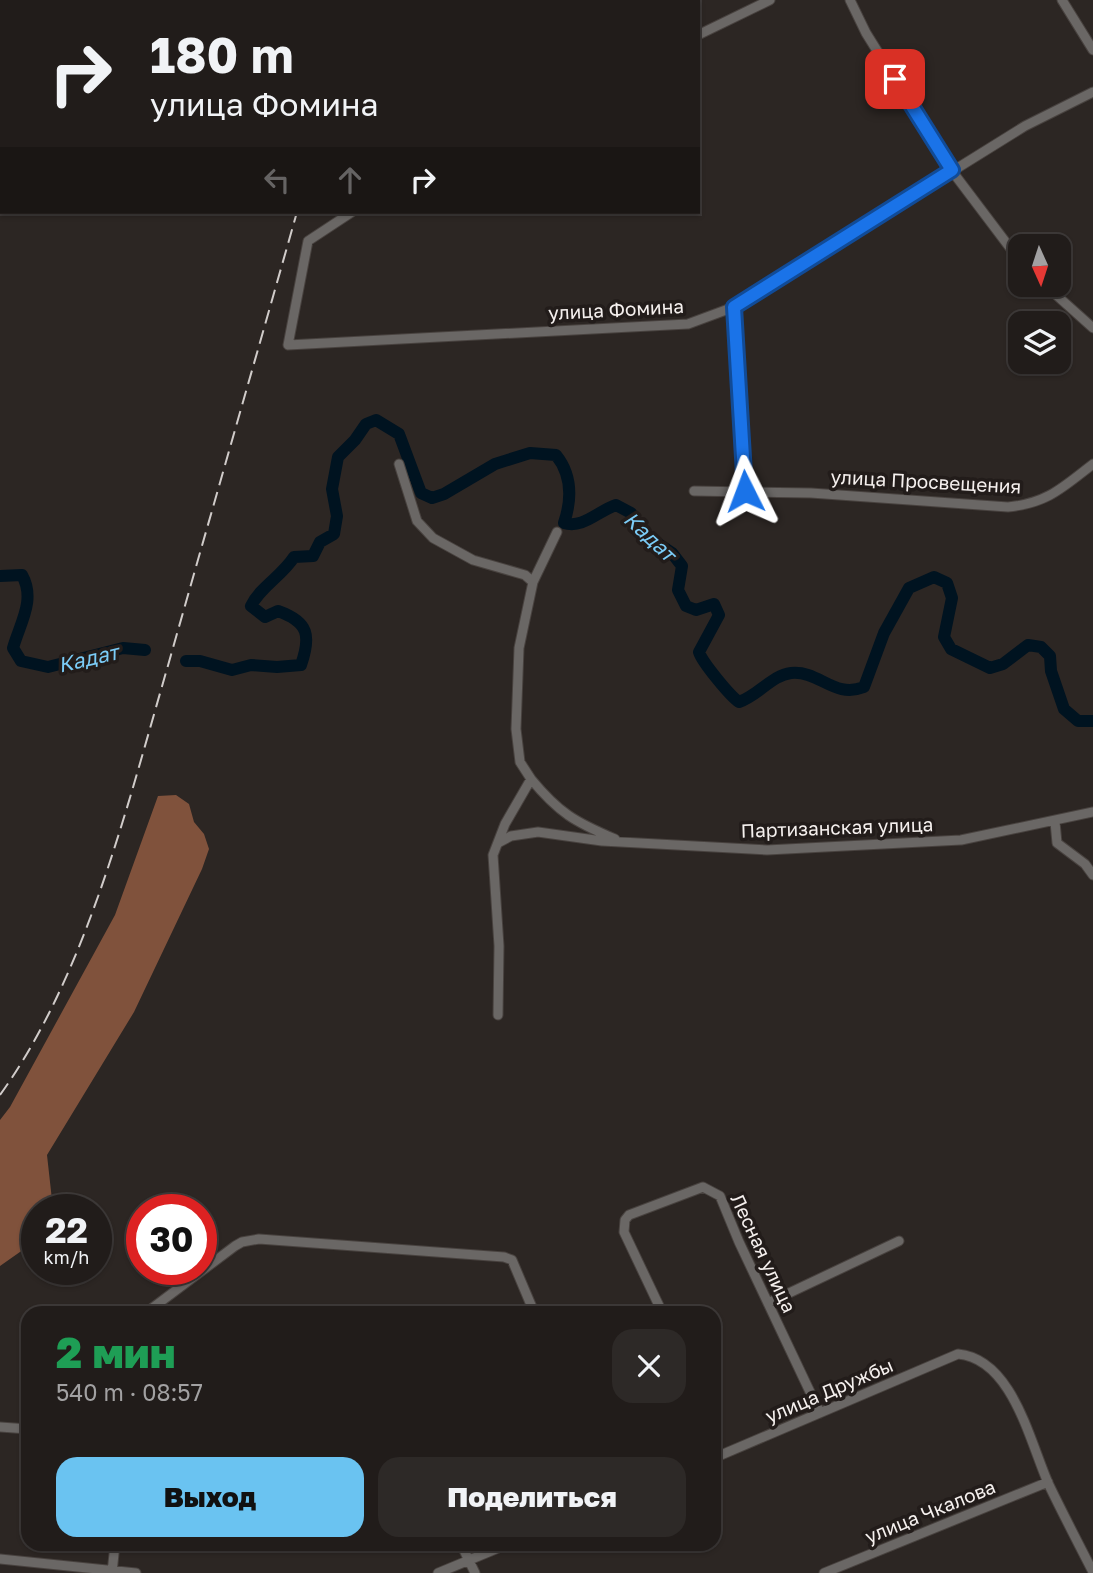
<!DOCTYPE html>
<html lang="ru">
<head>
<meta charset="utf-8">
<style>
  :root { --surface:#211c1a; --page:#2d2927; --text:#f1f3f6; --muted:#a2a1a2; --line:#3e3a39; --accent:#6ac3f1 }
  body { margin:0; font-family:"Golos Text",sans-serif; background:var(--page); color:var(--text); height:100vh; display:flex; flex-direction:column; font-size:26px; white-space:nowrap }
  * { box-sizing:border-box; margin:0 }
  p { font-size:23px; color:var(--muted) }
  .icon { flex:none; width:38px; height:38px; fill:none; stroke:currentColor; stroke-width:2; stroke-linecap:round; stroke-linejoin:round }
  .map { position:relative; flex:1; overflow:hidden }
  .sheet { position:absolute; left:21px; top:1306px; width:700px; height:245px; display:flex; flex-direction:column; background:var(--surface); border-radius:21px; box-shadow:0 2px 5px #0004,0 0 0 2px var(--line) }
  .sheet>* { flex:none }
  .guide { position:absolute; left:0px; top:0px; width:700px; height:214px; box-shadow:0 2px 5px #0004,0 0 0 2px var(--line); background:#211c1a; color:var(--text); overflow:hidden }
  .needle { width:46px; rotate:177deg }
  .fabs { position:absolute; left:1008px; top:234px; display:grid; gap:14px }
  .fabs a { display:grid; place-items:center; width:63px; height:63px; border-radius:14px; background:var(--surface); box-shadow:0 2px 5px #0004,0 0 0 2px var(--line); font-size:35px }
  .speed { position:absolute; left:21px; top:1194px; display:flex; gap:14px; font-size:35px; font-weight:700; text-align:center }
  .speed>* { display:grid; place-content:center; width:91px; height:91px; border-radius:50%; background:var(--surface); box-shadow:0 2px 5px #0004,0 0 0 2px var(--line); line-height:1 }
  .speed small { font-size:18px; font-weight:400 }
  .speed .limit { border:10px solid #d22; background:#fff; color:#111 }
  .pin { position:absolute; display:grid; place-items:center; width:60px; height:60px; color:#fff; margin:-30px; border-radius:14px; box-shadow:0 4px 10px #0006 }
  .me { position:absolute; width:77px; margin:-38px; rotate:357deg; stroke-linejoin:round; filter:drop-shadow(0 0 5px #0008) }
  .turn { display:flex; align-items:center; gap:24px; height:147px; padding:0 35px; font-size:32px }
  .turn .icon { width:91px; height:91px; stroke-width:2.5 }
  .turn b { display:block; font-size:49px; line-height:60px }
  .lanes { display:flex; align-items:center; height:66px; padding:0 35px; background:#0003; justify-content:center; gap:35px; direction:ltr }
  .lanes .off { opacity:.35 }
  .round { display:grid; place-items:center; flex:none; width:74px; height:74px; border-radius:21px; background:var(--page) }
  .headline { display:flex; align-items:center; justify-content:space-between; height:119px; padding:0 35px }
  h1 { font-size:42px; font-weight:800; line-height:52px; color:#1e9e55 }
  .primary-button { display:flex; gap:14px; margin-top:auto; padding:14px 35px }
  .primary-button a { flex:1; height:80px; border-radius:21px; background:var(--accent); color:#111; font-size:28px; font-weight:800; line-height:80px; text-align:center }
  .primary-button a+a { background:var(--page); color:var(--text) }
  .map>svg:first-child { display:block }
</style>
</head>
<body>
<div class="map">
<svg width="1093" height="1573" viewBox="0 0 1093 1573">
  <rect width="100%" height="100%" fill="#2c2623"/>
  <!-- forest -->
  <path fill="#80523c" d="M176 795 189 804 194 822 204 834 209 849 202 869 134 1012 47 1155 53 1209H37V1240L0 1266V1120L10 1107 115 915 158 796Z"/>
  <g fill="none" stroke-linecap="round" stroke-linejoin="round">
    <!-- river -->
    <path stroke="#001320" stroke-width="12" d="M0 576 22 575C36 600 20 623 13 648L21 661 48 667 123 648 145 650
      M186 661H200L232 670 251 665 277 667 301 665C311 636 309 622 278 611L265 617 251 606C260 587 282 576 294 557L313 556 320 542 334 534 337 516 332 489 338 457 355 440 366 424 376 420 399 434 421 493 432 498 444 494 495 464 530 453 556 455C572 475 572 499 564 523 583 529 598 511 616 505L631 513 642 533 672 553 682 566 678 590 686 606 696 610 714 604 719 615 699 652C702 662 730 696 739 702 759 695 772 675 791 673 819 670 834 699 864 687L884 633 909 588 934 577 947 583 952 598 944 637 951 649 990 668 1003 664 1028 645 1041 647 1050 656 1051 671 1064 709 1078 721H1093"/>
    <!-- minor casing -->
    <g stroke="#48423f" stroke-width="11">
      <path id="minor" d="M576 0 579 2
        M850 0 866 33 952 171 1020 261
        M1062 0 1093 50
        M279 2 281 0
        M422 2 423 0
        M622 2 623 0
        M698 35 770 0
        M352 212 308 241 288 345 688 324 734 307 1025 126 1093 92
        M1045 285 1093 328
        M734 307 745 491
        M399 464 417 521 433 538 473 560 525 575 533 582 519 648 516 729 520 762 531 779 505 824 493 855 499 946 498 1015
        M694 491 811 493 1008 507C1048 503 1063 487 1093 464
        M533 582 557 532
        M531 779C559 813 575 822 615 839
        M1055 822 1057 843 1085 864 1093 875
        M498 843 511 836 538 832 602 841 767 850 961 840 1093 812
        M768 1303 899 1241
        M147 1312 235 1246 242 1242 259 1239 504 1257 512 1260 534 1312
        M662 1312 624 1232 625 1220 629 1215 703 1187 720 1196 739 1242 820 1413
        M0 1427 28 1429
        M714 1458 958 1354C1013 1359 1030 1443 1049 1485 1063 1514 1078 1543 1093 1572
        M461 1544 475 1573
        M0 1559 136 1573
        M112 1573 115 1544
        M438 1573 508 1544
        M824 1573 1048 1482"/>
    </g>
    <!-- minor -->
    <use href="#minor" stroke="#6a6765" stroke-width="9"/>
    <!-- rail -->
    <path stroke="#d1ccca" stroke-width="2" stroke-dasharray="14 7" stroke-linecap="butt" d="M356 2 357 0
      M0 1095C86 975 126 810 167 669 210 517 254 364 297 212"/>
  </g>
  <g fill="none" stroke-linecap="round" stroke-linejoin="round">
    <!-- route casing -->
    <g stroke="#114b97" stroke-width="18">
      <path id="route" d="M745 491 734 307 952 170 895 79"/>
    </g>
    <!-- route -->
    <use href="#route" stroke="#1a73e8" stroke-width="12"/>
  </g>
  <g text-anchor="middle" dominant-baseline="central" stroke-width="7" stroke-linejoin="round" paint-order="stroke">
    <!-- street labels -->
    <g font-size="19" fill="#f5f0ee" stroke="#221c1a">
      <text transform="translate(616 309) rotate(-3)">улица Фомина</text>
      <text transform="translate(926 481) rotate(3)">улица Просвещения</text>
      <text transform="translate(837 827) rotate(-2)">Партизанская улица</text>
      <text transform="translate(764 1253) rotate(65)">Лесная улица</text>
      <text transform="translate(829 1390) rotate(-23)">улица Дружбы</text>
      <text transform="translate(930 1511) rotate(-22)">улица Чкалова</text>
    </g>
    <!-- water labels -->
    <g font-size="21" font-style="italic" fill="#7bccf7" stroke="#221c1a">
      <text transform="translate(650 536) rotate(43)">Кадат</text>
      <text transform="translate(88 658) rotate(-13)">Кадат</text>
    </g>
  </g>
</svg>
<div class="fabs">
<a><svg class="needle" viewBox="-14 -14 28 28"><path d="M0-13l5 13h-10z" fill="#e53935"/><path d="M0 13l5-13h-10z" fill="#a2a1a2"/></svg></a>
<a><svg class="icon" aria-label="layers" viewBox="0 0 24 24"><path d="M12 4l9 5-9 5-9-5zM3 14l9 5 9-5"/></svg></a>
</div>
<div class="speed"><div>22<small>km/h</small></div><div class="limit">30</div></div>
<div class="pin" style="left:895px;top:79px;background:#d93025"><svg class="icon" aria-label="arrive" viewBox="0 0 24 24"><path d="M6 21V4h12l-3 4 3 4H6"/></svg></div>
<svg class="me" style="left:745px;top:491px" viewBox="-20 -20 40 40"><path d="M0-17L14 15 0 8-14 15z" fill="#1a73e8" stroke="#fff" stroke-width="4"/></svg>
<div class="guide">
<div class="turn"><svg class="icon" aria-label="right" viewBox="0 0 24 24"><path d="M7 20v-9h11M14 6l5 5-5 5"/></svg><div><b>180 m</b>улица Фомина</div></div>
<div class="lanes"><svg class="icon off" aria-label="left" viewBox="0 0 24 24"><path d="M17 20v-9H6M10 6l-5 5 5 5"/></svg><svg class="icon off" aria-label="ahead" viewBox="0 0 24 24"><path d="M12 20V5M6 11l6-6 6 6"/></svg><svg class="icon" aria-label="right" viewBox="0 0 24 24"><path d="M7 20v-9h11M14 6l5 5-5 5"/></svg></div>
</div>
<section class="sheet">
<div class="headline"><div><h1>2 мин</h1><p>540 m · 08:57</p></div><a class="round"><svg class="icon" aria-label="close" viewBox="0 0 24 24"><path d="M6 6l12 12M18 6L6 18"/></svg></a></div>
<div class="primary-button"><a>Выход</a><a>Поделиться</a></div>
</section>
</div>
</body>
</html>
